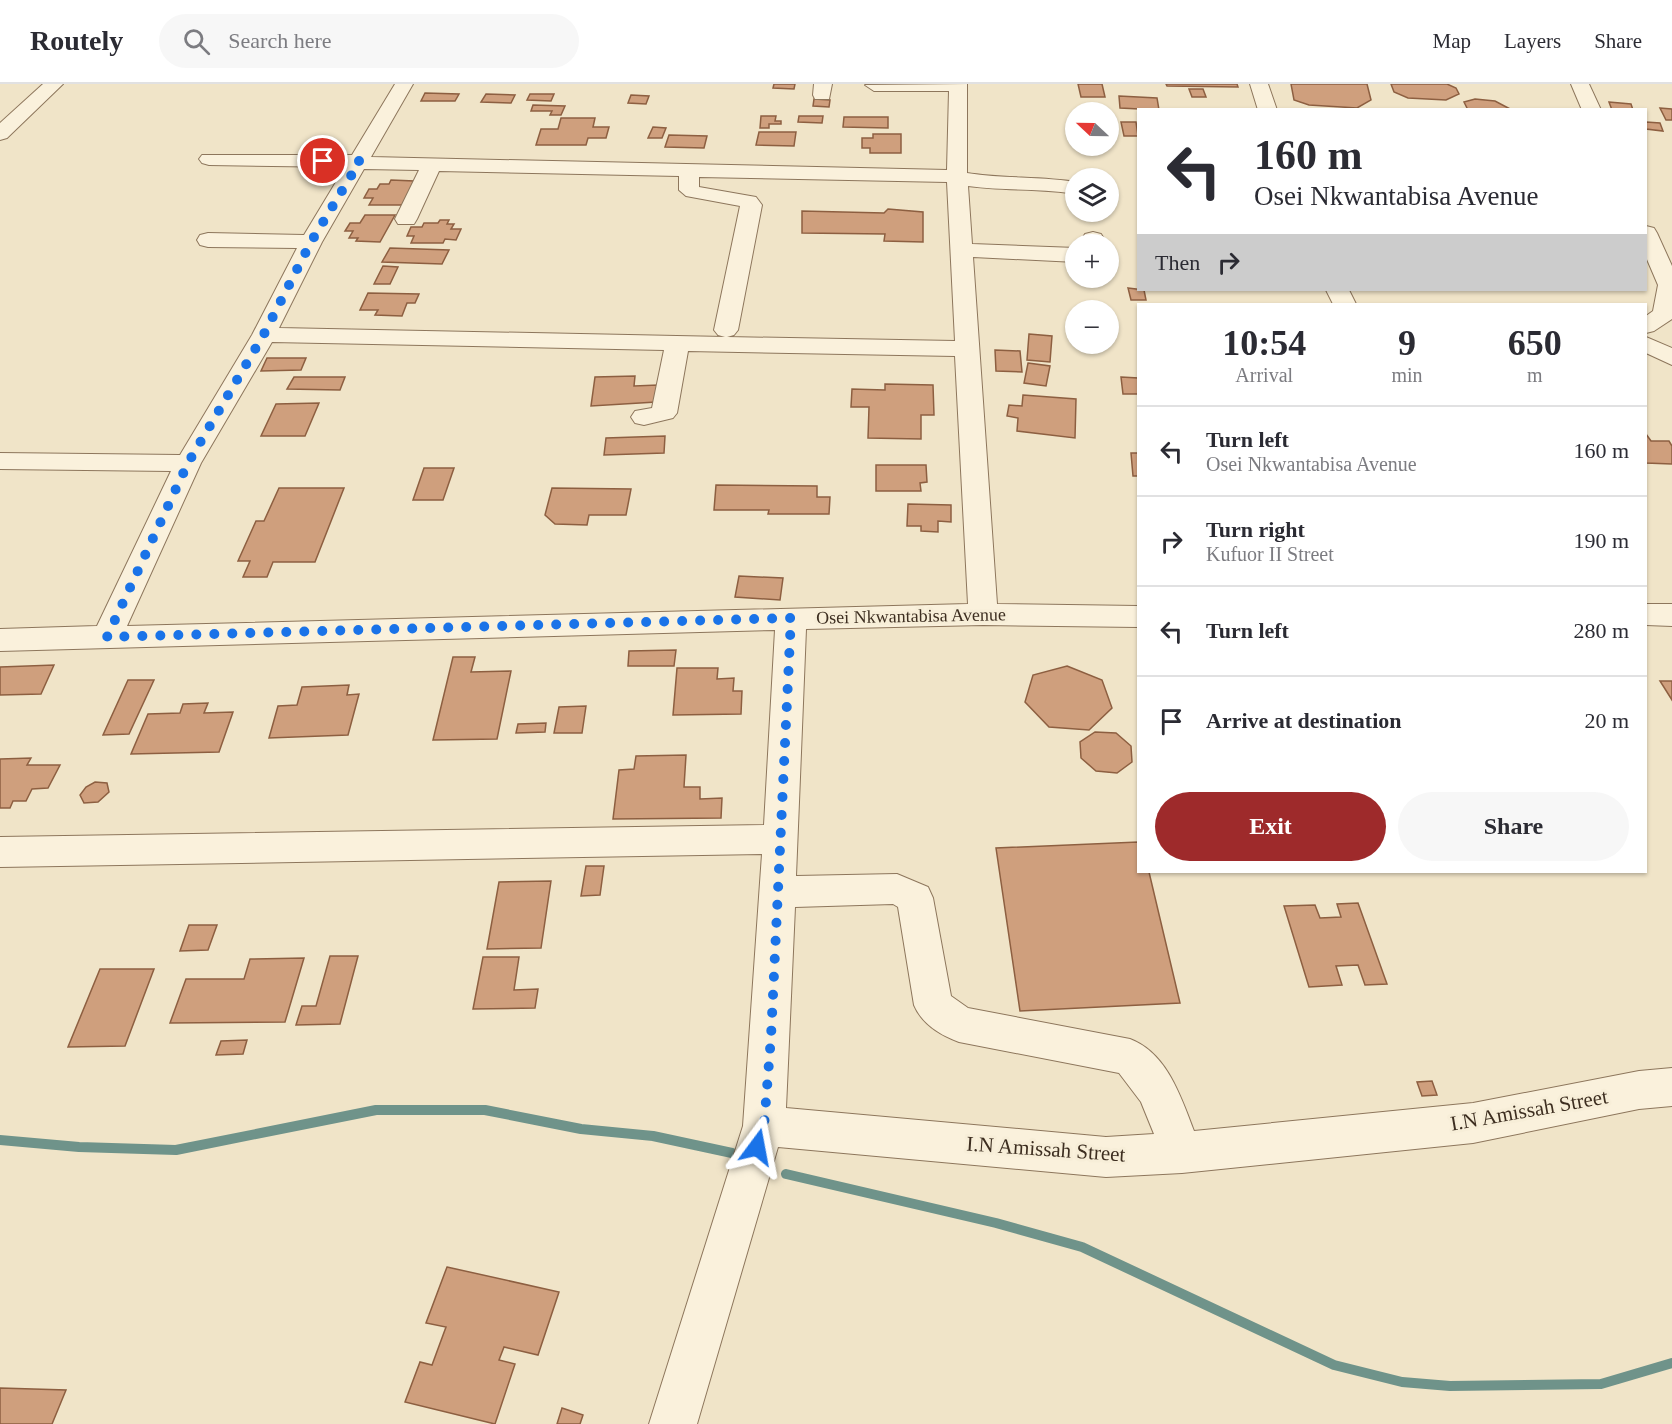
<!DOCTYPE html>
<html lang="en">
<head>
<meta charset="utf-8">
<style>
  :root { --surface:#fff; --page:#f7f7f7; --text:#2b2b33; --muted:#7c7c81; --line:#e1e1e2; --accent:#9e2a2b }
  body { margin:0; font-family:Georgia,serif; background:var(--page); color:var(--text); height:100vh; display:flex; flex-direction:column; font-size:22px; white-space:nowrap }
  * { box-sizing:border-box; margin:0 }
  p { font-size:20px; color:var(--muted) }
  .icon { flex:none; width:33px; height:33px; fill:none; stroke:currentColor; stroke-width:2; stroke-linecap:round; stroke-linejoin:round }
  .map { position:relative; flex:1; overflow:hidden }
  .panel { position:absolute; left:1137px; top:219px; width:510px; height:570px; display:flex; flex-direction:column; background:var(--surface); border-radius:0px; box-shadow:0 2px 4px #0004 }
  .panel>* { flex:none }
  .hud { position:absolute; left:1137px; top:24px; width:510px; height:183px; border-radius:0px; box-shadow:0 2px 4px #0004; background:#fff; color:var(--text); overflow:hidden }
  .needle { width:39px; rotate:292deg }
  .tools { position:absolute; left:1065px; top:18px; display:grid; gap:12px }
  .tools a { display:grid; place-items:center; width:54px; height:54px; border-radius:50%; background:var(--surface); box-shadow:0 2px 4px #0004; font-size:30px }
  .pin { position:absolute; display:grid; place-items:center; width:51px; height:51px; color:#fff; margin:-26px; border:3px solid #fff; border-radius:50%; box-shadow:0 2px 6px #0007 }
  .me { position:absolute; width:66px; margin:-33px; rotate:13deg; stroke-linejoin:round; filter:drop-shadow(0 0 4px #0008) }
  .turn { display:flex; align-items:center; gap:21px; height:126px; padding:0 18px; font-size:27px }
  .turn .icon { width:78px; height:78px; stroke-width:2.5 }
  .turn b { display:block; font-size:42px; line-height:51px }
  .then { display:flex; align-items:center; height:57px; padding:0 18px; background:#0003; gap:12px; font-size:22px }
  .eta { display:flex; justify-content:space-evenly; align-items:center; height:102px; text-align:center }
  .eta b { font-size:36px; font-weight:700; line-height:42px }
  .action { display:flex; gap:12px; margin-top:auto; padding:12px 18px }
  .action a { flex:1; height:69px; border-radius:36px; background:var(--accent); color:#fff; font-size:24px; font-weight:700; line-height:69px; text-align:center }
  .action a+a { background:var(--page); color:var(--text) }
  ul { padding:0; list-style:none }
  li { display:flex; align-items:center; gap:18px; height:90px; padding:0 18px; border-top:2px solid var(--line) }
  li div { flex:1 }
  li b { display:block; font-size:22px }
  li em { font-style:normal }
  header { display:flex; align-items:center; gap:36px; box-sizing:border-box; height:84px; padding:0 30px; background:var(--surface); border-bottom:2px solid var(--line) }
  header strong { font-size:28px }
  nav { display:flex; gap:33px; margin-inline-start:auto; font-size:21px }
  .search { width:420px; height:54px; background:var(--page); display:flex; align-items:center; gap:15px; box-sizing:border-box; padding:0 21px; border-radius:33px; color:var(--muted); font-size:22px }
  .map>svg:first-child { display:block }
</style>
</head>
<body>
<header>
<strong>Routely</strong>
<div class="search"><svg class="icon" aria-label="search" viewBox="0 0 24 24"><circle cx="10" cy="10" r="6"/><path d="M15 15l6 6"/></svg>Search here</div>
<nav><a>Map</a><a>Layers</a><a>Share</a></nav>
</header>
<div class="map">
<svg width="1672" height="1340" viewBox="0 0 1672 1340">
  <rect width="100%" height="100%" fill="#f0e4c8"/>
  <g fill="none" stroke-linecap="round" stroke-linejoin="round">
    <!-- stream -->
    <path stroke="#6f938a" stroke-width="10" d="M0 1056 79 1063 176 1066 376 1026H485L581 1045 653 1052 732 1069
      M786 1090 996 1139 1082 1163 1334 1281 1402 1298 1450 1302 1601 1300 1672 1279"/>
  </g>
  <!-- building -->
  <path fill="#cf9f7d" stroke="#8d5f41" stroke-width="1.5" d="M774 0H795L794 5 773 4Z
    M1078 0H1102L1105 13H1081Z
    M1166 0H1237L1238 3 1167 2Z
    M1291 0H1367L1371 16 1357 24 1309 21 1294 16Z
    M1391 0H1447L1456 4 1459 10 1446 16 1408 14 1394 8Z
    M1189 5H1203L1206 13H1192Z
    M425 9 459 10 455 17H421Z
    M486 10 515 11 511 19 481 18Z
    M530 10H554L551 17 527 16Z
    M631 11 649 12 646 20 628 19Z
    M1119 12 1157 14 1159 26 1120 24Z
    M814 15 830 16 829 23 813 22Z
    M1475 15 1495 17 1512 26H1468L1464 18Z
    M1609 18 1631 20 1633 26H1612Z
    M533 21 565 22 561 31H550L552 27H531Z
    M1660 24 1672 25V36H1666Z
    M761 32H776L775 37H781V40H769V44H760Z
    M799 32H823L822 39 798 38Z
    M844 33H888V44L843 43Z
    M561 34H595L593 43H609L606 54H588L586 61H536L541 45H558Z
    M1121 38H1136L1138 52H1124Z
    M1646 38 1660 39 1663 47 1646 45Z
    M653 43 666 44 662 54H648Z
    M759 48H796L794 62 756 61Z
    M873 50H901V69H870V64H862V54H873Z
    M669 51 707 52 704 64 665 63Z
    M391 96 414 97 402 121H369L373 114H364L369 105H377L380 100H389Z
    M888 125 923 128V158L884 157 885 150 802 149V127L884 129Z
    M365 131H395L380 158 356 157 358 154H349L353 147H345L350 139H360Z
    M440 136H449L447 140H454L451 145H461L456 156 445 155 443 159H411L414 152H407L411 143H422L424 139H438Z
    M390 164 449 166 442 180 382 178Z
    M383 182 398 183 390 200H374Z
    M1128 204 1144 206 1146 216H1131Z
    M368 209 419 210 415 219H407L402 232 375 231 378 226H360Z
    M1029 250 1052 252 1050 278 1027 276Z
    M995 266 1020 267 1022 288 996 287Z
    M267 274H306L301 286 261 287Z
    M1028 279 1050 282 1046 302 1024 299Z
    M635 292 634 302 658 301 656 318 591 322 595 293Z
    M294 293H345L340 306 287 305Z
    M1121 293 1138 294V310H1123Z
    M885 300 933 301 934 331H921V355L868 354 869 323H851L852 305 885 306Z
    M1023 311 1076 315 1075 354 1017 347 1018 334 1007 332 1009 321 1022 322Z
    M319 319 305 352H261L276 320Z
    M1646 350 1651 357H1669L1672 362V380L1646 379Z
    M665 352 664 369 604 371 606 354Z
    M1131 369H1138V392H1133Z
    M876 381H926L927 398 920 399 921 407H876Z
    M424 384H454L443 416H413Z
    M716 401 817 402V413H830L829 430H768L769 426H714Z
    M279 404H344L315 478H273L267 493H243L250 477H238L256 437H264Z
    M552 404 631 405 626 431H589L587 441 555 440 545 431Z
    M908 420 951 421V438L938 437V448L921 447V442H907Z
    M739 492 783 494 780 516 735 513Z
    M676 566 674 582H628L629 567Z
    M453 573H475L471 588 511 587 497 655 433 656Z
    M54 581 41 610 0 611V583Z
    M1067 582 1102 596 1112 624 1089 646 1049 643 1025 618 1033 591Z
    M677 584H718L717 595 734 594 733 607H742L741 630 673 631Z
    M128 596H154L129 650 103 651Z
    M1660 597H1672V616Z
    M349 601 347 611 359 610 348 651 269 654 278 622 297 621 302 603Z
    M208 619 204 629 233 628 219 668 131 670 148 630 180 629 183 620Z
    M586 622 582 649H554L559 623Z
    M546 639 545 648 516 649 518 640Z
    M1095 648 1116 649 1131 662 1132 678 1117 689 1096 687 1081 674 1080 658Z
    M686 671 684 703H700V715L722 714 721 734 613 735 619 686 634 685 636 672Z
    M31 674 27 681H60L48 704 32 705 26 717H13L10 724H0V675Z
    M95 698 107 699 109 708 98 718 84 719 80 711 86 703Z
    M1138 758V788H1149L1180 919 1020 927 996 764Z
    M586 782H604L600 811 581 812Z
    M551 797 541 864 487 865 499 798Z
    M1358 819 1387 900 1365 901 1358 881 1336 882 1342 901 1309 903 1284 822 1315 821 1320 834 1341 833 1337 820Z
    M189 841H217L208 866 180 867Z
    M330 872H358L340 940 296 941 302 922H316Z
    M483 873H519L514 906 538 905 535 924 473 925Z
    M304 874 285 938 170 939 186 895H244L250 875Z
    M100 885H154L125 962 68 963Z
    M247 956 243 970 216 971 221 957Z
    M1432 997 1437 1011 1422 1012 1417 998Z
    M447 1183 559 1208 538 1271 504 1263 499 1276 515 1280 495 1340 405 1318 420 1278 432 1281 446 1243 426 1239Z
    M0 1304 66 1306 52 1340H0Z
    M562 1324 583 1331 580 1340H557Z"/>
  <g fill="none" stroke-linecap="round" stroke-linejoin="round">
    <!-- minor casing -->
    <g stroke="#8d765c" stroke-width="2">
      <path id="minor" d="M43 0H63L7 54 0 56V39Z
        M395 0H413L371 73 947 86 949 7H874L865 1 967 0V89C1004 95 1039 92 1076 98V110C1039 104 1004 107 968 102L972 160 1076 164V178L973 173 997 520 1138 522V543L983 541 806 545 796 792 897 790 928 803 933 814 951 912 968 924 1130 955C1167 969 1181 1013 1194 1047L1473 1019 1639 987 1672 984V1022L1639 1025 1473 1059 1182 1089 1106 1093 778 1063 697 1340H649L743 1042 762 770 0 783V753L764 741 775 546 0 567V545L97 542 171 387 0 385V369L180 371 252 251 297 164 208 163 200 161 197 156 200 151 208 149 304 151 345 83 209 81 202 79 199 75 202 71H352ZM364 85 419 86 395 135 398 140H414L417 135 439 87 679 92V106L686 112 740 122 714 246 718 251 725 253 279 244 322 158ZM699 93 947 98 955 257 727 253 734 251 738 246 762 121 756 113 699 103ZM272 258 664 266 652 324 635 327 631 333 635 339 644 341 673 334 677 329 688 267 955 272 968 520 127 542 201 379ZM893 820 898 823 914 921C922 940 940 951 959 958L1119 989 1141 1018 1154 1050 1106 1053 786 1024 795 823Z
        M814 0H832L829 15H815L813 11Z
        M1250 0H1268L1277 26H1258Z
        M1571 0H1589L1601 26H1582Z
        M1646 142 1654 144 1657 149 1672 182V235L1654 247 1646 249V232L1653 227 1658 201 1646 173Z
        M1093 148 1101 150 1107 160H1085L1082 155 1085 150Z
        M1326 206H1349L1356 220H1333Z
        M1646 253 1672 264V281L1646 269Z
        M1646 520H1672V542L1646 541Z"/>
    </g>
    <!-- minor -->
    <use href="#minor" fill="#faf1dc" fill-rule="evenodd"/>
  </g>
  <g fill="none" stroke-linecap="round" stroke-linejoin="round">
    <!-- route -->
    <path stroke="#1a73e8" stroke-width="10" stroke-dasharray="0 18" d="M323 77H360L311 158 264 250 188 379 107 553 791 534 771 953 764 1042 757 1063"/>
  </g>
  <g text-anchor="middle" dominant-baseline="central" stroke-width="6" stroke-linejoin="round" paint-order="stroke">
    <!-- street labels -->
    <g font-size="18" fill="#3d2e20" stroke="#f7eed8">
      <text transform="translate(911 532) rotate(-1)">Osei Nkwantabisa Avenue</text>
    </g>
    <!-- near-street labels -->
    <g font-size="21" fill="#3d2e20" stroke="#f7eed8">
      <text transform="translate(1529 1026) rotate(-10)">I.N Amissah Street</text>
      <text transform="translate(1046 1065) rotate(4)">I.N Amissah Street</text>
    </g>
  </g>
</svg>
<div class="tools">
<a><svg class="needle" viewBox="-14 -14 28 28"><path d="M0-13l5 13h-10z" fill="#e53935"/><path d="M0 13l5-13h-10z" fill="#7c7c81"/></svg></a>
<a><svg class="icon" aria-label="layers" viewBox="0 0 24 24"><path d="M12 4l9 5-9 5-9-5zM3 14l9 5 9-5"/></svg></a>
<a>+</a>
<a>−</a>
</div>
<div class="pin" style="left:323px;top:77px;background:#d93025"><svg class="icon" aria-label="arrive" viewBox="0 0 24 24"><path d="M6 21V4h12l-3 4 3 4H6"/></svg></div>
<svg class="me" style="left:757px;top:1063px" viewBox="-20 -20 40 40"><path d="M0-17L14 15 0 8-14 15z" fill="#1a73e8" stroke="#fff" stroke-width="4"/></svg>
<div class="hud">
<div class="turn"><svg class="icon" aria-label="left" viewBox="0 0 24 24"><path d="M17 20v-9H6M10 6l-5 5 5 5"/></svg><div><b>160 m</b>Osei Nkwantabisa Avenue</div></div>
<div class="then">Then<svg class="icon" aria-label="right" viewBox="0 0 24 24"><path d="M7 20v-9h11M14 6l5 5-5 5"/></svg></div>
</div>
<section class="panel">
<div class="eta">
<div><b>10:54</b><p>Arrival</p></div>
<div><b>9</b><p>min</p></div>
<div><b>650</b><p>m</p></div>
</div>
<ul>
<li><svg class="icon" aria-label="left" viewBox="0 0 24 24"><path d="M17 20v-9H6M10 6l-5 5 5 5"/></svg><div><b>Turn left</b><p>Osei Nkwantabisa Avenue</p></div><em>160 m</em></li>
<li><svg class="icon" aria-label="right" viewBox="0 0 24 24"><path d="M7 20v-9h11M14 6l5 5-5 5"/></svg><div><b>Turn right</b><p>Kufuor II Street</p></div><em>190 m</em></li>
<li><svg class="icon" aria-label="left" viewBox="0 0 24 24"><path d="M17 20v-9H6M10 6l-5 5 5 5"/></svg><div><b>Turn left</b></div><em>280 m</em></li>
<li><svg class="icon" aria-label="arrive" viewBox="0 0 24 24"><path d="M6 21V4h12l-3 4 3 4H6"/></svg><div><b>Arrive at destination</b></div><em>20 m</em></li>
</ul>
<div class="action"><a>Exit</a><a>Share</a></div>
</section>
</div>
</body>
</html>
